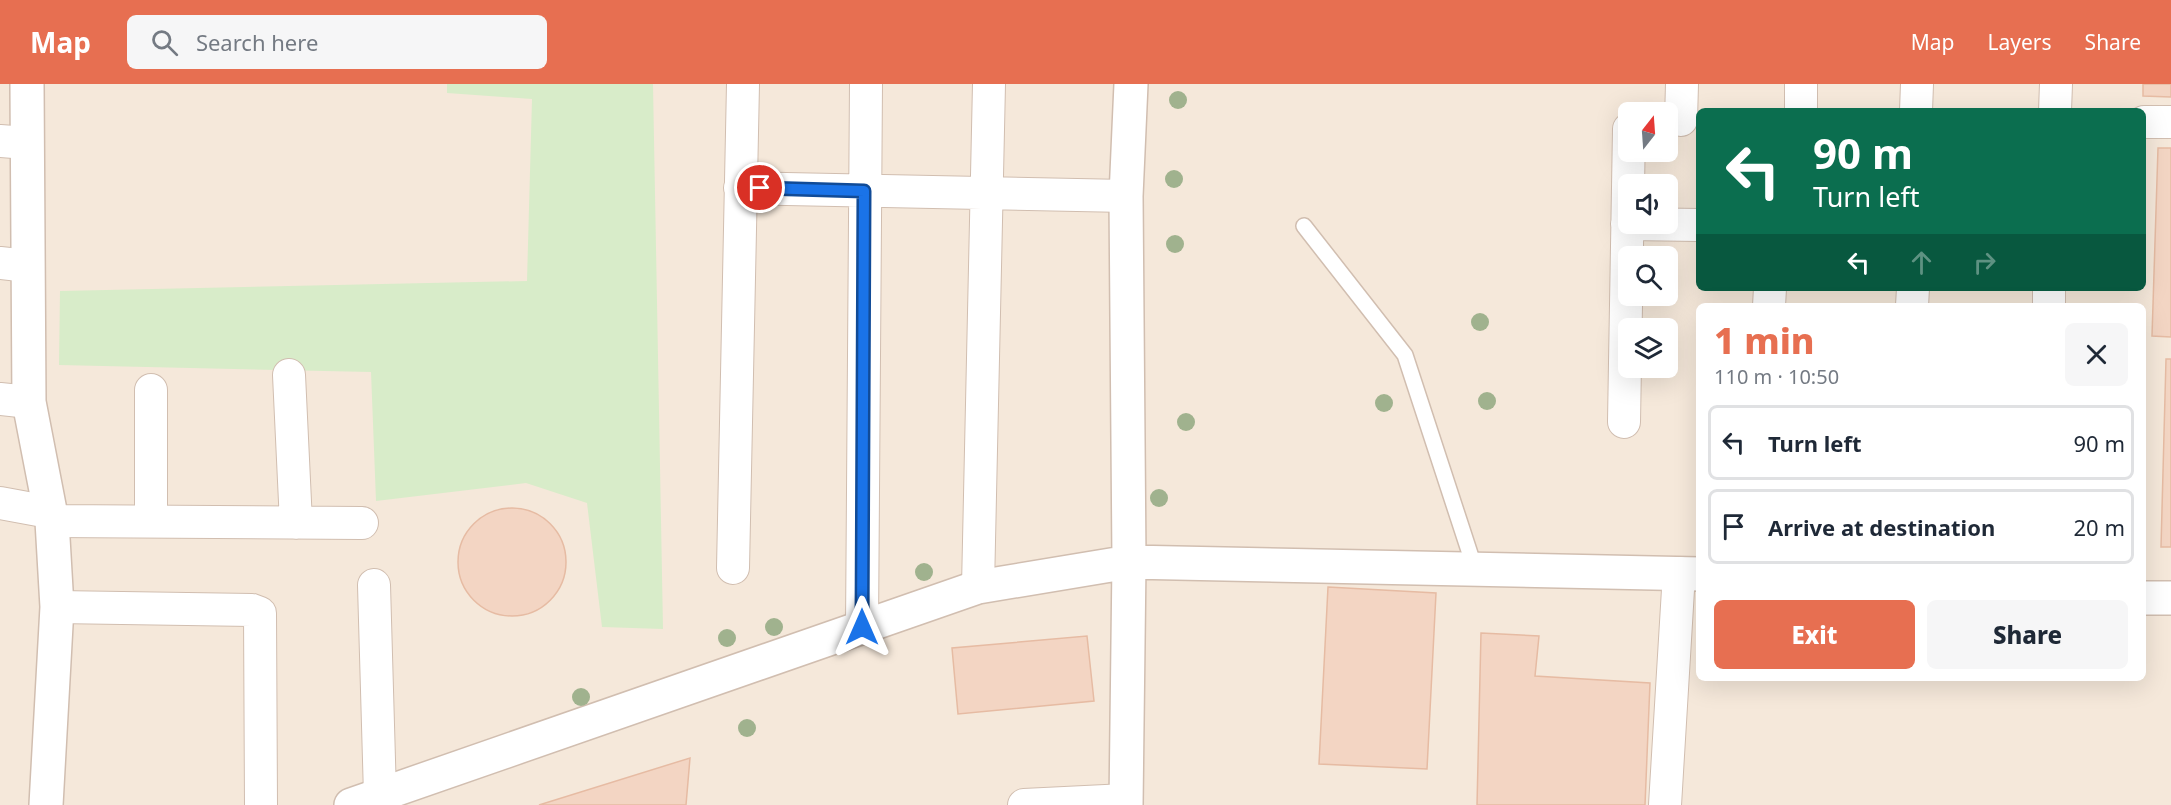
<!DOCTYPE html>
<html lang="en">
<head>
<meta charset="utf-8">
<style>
  :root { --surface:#fff; --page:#f6f6f7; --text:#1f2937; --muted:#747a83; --line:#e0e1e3; --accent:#e76f51 }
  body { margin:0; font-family:"Noto Sans",sans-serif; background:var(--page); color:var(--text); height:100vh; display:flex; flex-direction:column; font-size:22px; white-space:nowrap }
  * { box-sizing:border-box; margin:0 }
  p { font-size:20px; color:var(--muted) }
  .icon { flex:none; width:33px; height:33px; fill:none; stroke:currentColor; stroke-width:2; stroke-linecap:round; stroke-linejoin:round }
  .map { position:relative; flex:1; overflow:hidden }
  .panel { position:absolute; left:1696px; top:219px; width:450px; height:378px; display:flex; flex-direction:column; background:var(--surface); border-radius:9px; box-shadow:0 6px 24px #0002 }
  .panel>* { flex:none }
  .guide { position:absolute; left:1696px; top:24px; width:450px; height:183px; border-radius:9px; box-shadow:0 6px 24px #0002; background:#0b6e4f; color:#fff; overflow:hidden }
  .needle { width:39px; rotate:17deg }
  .fabs { position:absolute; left:1618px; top:18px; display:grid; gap:12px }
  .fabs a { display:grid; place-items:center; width:60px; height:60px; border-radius:9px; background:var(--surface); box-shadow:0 6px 24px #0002; font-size:30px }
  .pin { position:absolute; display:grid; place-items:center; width:51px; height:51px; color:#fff; margin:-26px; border:3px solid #fff; border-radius:50%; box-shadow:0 2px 6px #0007 }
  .me { position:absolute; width:66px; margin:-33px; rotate:0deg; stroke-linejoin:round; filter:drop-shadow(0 0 4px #0008) }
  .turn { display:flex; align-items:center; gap:21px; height:126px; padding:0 18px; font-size:27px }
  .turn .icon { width:78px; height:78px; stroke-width:2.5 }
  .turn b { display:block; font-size:42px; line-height:51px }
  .lanes { display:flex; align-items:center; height:57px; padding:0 18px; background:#0003; justify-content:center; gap:30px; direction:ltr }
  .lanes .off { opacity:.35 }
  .round { display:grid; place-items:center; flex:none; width:63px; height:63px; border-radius:9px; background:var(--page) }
  .overview { display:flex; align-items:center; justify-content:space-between; height:102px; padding:0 18px }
  h1 { font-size:36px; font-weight:800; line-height:45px; color:var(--accent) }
  .button { display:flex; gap:12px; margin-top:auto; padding:12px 18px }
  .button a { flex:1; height:69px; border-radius:9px; background:var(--accent); color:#fff; font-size:24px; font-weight:800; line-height:69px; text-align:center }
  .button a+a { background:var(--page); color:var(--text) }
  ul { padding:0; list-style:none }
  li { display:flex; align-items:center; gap:18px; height:75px; margin:0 12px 9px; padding:0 6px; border:3px solid var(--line); border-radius:9px }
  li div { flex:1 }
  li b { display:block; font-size:22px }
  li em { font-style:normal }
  header { display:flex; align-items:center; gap:36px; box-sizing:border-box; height:84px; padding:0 30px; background:var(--accent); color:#fff }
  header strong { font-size:28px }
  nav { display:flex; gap:33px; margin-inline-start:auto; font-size:21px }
  .search { width:420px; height:54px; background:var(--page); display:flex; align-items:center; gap:15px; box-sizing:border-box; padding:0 21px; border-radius:9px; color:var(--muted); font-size:22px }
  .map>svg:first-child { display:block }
</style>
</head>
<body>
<header>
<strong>Map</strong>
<div class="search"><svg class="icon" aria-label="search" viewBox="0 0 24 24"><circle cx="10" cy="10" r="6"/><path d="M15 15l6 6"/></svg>Search here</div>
<nav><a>Map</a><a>Layers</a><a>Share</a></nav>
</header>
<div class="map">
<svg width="2171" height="721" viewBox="0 0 2171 721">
  <rect width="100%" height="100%" fill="#fdf6ec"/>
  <!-- residential -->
  <path fill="#f5e8da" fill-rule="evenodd" d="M0 0H2171V721H0ZM1700 27H2144V204H1700ZM1629 28H1668V68H1629ZM1629 100H1668V140H1629ZM1629 172H1668V212H1629ZM1700 222H2144V594H1700ZM1629 244H1668V284H1629Z"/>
  <!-- green -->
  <path fill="#d8ecc9" d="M447 0H653L663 545 602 543 587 419 526 399 376 417 371 288 59 281 60 207 527 197 532 15 447 9Z"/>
  <!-- building -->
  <path fill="#f3d5c3" stroke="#e6bba3" stroke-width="1.5" d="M2143 0H2171V13L2143 12Z
    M2158 64H2171V253L2152 252Z
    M2166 275H2171V463H2161Z
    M458 478a54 54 0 1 1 108 0a54 54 0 1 1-108 0Z
    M1328 503 1436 509 1427 685 1319 680Z
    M1481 549 1539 552 1535 592 1650 599 1645 721H1477Z
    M1087 552 1094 617 958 630 952 564Z
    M690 674 686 721H539Z"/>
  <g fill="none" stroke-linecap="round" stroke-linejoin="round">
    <!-- service casing -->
    <g stroke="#d1beb0" stroke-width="18">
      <path id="service" d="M1304 142 1405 271 1475 485"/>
    </g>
    <!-- minor casing -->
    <g stroke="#d1beb0" stroke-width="34">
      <path id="minor" d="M1801 27V0
        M1916 27 1917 0
        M2055 27 2056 0
        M1681 36 1682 0
        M2144 38H2171
        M0 57 27 59
        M740 104 1126 112
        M1627 140 1700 141
        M0 179 28 182
        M1769 222 1770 204
        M1912 222 1913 204
        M2049 222V204
        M289 291 296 439
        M0 315 29 318
        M1624 338 1629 45
        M0 419 49 428
        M52 437 362 439
        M151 437V306
        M733 484 743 0
        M374 501 380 711
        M978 503 989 0
        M57 523 252 526 260 529 261 721
        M862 543 866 0
        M1024 721 1126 716
        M1665 721 1679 489"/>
    </g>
    <!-- tertiary casing -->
    <g stroke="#d1beb0" stroke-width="36">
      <path id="tertiary" d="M27 0 29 318 52 437 57 523 46 721
        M2144 514H2171
        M351 721 978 503 1129 478 1700 490
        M1126 721 1129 478 1126 112 1131 0"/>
    </g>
    <!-- service -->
    <use href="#service" stroke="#fff" stroke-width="15"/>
    <!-- minor -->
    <use href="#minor" stroke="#fff" stroke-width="32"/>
    <!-- tertiary -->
    <use href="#tertiary" stroke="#fff" stroke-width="33"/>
  </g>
  <!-- trees -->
  <g fill="#a0b28e">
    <circle cx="1178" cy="16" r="9"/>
    <circle cx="1174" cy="95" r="9"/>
    <circle cx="1175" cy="160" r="9"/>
    <circle cx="1480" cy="238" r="9"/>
    <circle cx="1487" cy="317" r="9"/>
    <circle cx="1384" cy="319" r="9"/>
    <circle cx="1186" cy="338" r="9"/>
    <circle cx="1159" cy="414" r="9"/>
    <circle cx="924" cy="488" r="9"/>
    <circle cx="774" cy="543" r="9"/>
    <circle cx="727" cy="554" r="9"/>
    <circle cx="581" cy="613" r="9"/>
    <circle cx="747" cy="644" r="9"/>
  </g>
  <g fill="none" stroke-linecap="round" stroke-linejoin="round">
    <!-- route casing -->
    <g stroke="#114b97" stroke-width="15">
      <path id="route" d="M760 104 864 107 862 543"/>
    </g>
    <!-- route -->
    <use href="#route" stroke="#1a73e8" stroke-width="10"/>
  </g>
</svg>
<div class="fabs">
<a><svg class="needle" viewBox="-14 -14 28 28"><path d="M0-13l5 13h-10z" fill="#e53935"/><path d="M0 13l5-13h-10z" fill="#747a83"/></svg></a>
<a><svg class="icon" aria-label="sound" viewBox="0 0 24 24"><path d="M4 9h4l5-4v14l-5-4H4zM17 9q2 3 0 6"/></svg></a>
<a><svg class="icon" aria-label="search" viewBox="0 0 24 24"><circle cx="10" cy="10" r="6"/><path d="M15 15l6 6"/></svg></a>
<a><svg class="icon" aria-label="layers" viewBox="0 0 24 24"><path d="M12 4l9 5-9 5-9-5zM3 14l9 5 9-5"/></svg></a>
</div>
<div class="pin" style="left:760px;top:104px;background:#d93025"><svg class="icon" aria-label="arrive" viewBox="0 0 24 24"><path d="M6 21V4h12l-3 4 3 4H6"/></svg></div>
<svg class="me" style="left:862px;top:543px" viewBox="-20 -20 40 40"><path d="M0-17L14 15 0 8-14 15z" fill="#1a73e8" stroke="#fff" stroke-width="4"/></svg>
<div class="guide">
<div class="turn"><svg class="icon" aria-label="left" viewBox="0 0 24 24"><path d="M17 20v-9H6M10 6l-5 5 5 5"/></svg><div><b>90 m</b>Turn left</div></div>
<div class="lanes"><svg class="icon" aria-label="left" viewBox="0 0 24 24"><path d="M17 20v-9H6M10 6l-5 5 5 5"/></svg><svg class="icon off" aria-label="ahead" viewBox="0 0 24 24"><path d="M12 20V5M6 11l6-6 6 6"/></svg><svg class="icon off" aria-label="right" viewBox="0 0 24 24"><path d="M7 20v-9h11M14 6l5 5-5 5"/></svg></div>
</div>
<section class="panel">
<div class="overview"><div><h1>1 min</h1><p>110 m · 10:50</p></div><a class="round"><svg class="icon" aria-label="close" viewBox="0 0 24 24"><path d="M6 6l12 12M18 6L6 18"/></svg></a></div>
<ul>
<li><svg class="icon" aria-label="left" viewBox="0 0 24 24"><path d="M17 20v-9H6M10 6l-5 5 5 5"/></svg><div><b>Turn left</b></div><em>90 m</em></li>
<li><svg class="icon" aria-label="arrive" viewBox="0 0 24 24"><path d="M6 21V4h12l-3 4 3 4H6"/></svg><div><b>Arrive at destination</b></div><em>20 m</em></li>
</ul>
<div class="button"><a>Exit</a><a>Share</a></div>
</section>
</div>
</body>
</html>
